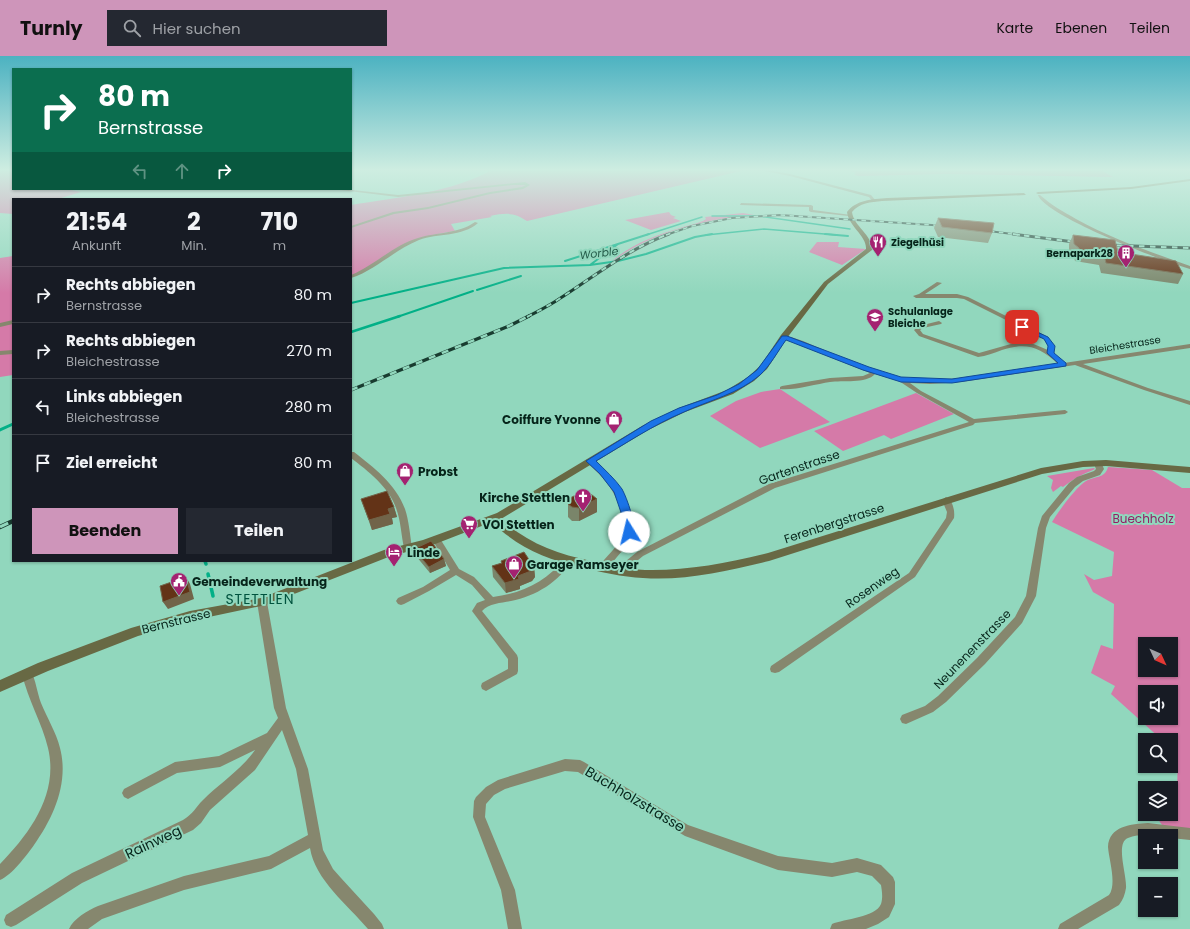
<!DOCTYPE html>
<html lang="de">
<head>
<meta charset="utf-8">
<style>
  :root { --surface:#171b24; --page:#242831; --text:#f1f3f6; --muted:#9ea1a6; --line:#363941; --accent:#ce95ba }
  body { margin:0; font-family:Poppins,sans-serif; background:var(--page); color:var(--text); height:100vh; display:flex; flex-direction:column; font-size:15px; white-space:nowrap }
  * { box-sizing:border-box; margin:0 }
  p { font-size:13px; color:var(--muted) }
  .icon { flex:none; width:22px; height:22px; fill:none; stroke:currentColor; stroke-width:2; stroke-linecap:round; stroke-linejoin:round }
  .map { position:relative; flex:1; overflow:hidden }
  .drawer { position:absolute; left:12px; top:142px; width:340px; height:364px; display:flex; flex-direction:column; background:var(--surface); border-radius:0px; box-shadow:0 1px 3px #0004 }
  .drawer>* { flex:none }
  .top-card { position:absolute; left:12px; top:12px; width:340px; height:122px; border-radius:0px; box-shadow:0 1px 3px #0004; background:#0b6e4f; color:#fff; overflow:hidden }
  .needle { width:26px; rotate:134deg }
  .buttons { position:absolute; left:1138px; top:581px; display:grid; gap:8px }
  .buttons a { display:grid; place-items:center; width:40px; height:40px; border-radius:0px; background:var(--surface); box-shadow:0 1px 3px #0004; font-size:20px }
  .pin { position:absolute; display:grid; place-items:center; width:34px; height:34px; color:#fff; margin:-17px; border-radius:8px; box-shadow:0 2px 6px #0006 }
  .me { position:absolute; width:44px; margin:-22px; rotate:351deg; stroke-linejoin:round; filter:drop-shadow(0 0 3px #0008) }
  .turn { display:flex; align-items:center; gap:14px; height:84px; padding:0 20px; font-size:18px }
  .turn .icon { width:52px; height:52px; stroke-width:2.5 }
  .turn b { display:block; font-size:28px; line-height:34px }
  .lanes { display:flex; align-items:center; height:38px; padding:0 20px; background:#0003; justify-content:center; gap:20px; direction:ltr }
  .lanes .off { opacity:.35 }
  .eta { display:flex; justify-content:space-evenly; align-items:center; height:68px; text-align:center }
  .eta b { font-size:24px; font-weight:700; line-height:28px }
  .button { display:flex; gap:8px; margin-top:auto; padding:8px 20px }
  .button a { flex:1; height:46px; border-radius:0px; background:var(--accent); color:#111; font-size:16px; font-weight:700; line-height:46px; text-align:center }
  .button a+a { background:var(--page); color:var(--text) }
  ul { padding:0; list-style:none }
  li { display:flex; align-items:center; gap:12px; height:56px; padding:0 20px; border-top:1px solid var(--line) }
  li div { flex:1 }
  li b { display:block; font-size:15px }
  li em { font-style:normal }
  header { display:flex; align-items:center; gap:24px; box-sizing:border-box; height:56px; padding:0 20px; background:var(--accent); color:#111 }
  header strong { font-size:19px }
  nav { display:flex; gap:22px; margin-inline-start:auto; font-size:14px }
  .search { width:280px; height:36px; background:var(--page); display:flex; align-items:center; gap:10px; box-sizing:border-box; padding:0 14px; border-radius:0px; color:var(--muted); font-size:15px }
  .map>svg:first-child { display:block }
</style>
</head>
<body>
<header>
<strong>Turnly</strong>
<div class="search"><svg class="icon" aria-label="search" viewBox="0 0 24 24"><circle cx="10" cy="10" r="6"/><path d="M15 15l6 6"/></svg>Hier suchen</div>
<nav><a>Karte</a><a>Ebenen</a><a>Teilen</a></nav>
</header>
<div class="map">
<svg width="1190" height="873" viewBox="0 0 1190 873">
  <rect width="100%" height="100%" fill="#91d7bd"/>
  <!-- green -->
  <path fill="#d57aa8" fill-rule="evenodd" d="M0 114H10L13 118V133H66L81 136 58 143H13V158L0 157Z
    M492 114H741V115L527 165C514 156 506 157 490 160L492 161 451 168 455 175C443 177 430 179 419 183 395 192 377 212 351 221V149C398 141 450 137 492 114Z
    M849 114H1101L1113 121 946 118 859 120 854 119 856 117Z
    M669 156 671 159 676 161 673 162 681 165 651 174 625 164Z
    M743 157 754 159 713 160H744C697 165 650 178 611 206 630 189 656 179 680 172 688 169 699 168 706 163L705 161Z
    M817 186H839L838 191 866 193 842 209 809 196Z
    M13 200V319L0 321V202Z
    M780 333 830 366 760 392 710 360 736 345 761 336Z
    M916 337 954 358 891 383 884 379 843 395 814 375Z
    M1108 411 1152 414 1182 432H1190V775L1165 773 1154 758H1171V740L1175 738 1177 734 1178 699 1171 692V684H1162L1111 638 1115 630 1091 617 1101 589 1113 593 1114 548 1093 536 1084 518 1094 524 1112 520 1114 496 1052 466C1058 456 1076 431 1086 425 1094 420 1105 423 1108 411ZM1145 588H1171V614H1145ZM1145 636H1171V662H1145Z
    M1094 412 1095 413C1083 418 1073 423 1063 431L1061 430 1053 436 1051 432 1053 424 1047 420Z"/>
  <g fill="none" stroke-linecap="round" stroke-linejoin="round">
    <!-- stream-far4 -->
    <path stroke="#02b087" stroke-width="1.5" d="M712 160H758L850 173
      M646 179 702 161
      M706 179 764 173 837 179"/>
    <!-- stream-far3 -->
    <path stroke="#02b087" stroke-width="2" d="M825 178 848 180
      M565 205 649 178
      M590 209 618 188
      M477 234 521 220
      M351 247 504 212 590 209 618 205 646 198 695 181 712 178
      M397 261 473 235"/>
    <!-- stream-far2 -->
    <path stroke="#02b087" stroke-width="2.5" d="M351 276 400 260"/>
    <!-- stream-far1 -->
    <path stroke="#02b087" stroke-width="3" d="M0 374 13 368"/>
    <!-- stream -->
    <path stroke="#02b087" stroke-width="3.5" d="M205 505 206 508
      M208 518 213 540"/>
    <!-- street -->
    <path fill="#86876e" fill-rule="evenodd" d="M759 114H768L790 118 871 139 876 145 873 146 869 141 790 120Z
      M525 126 530 129 523 133 490 138 428 153 394 158 351 172V170L393 156 428 151 490 136 522 131 526 129H512L398 141 332 133H344L398 139Z
      M1038 139H1040C1051 149 1064 156 1076 163 1112 183 1151 196 1190 210V213C1165 206 1045 160 1038 139Z
      M741 147 811 149 813 150V154L851 159 849 160 811 156 809 155V151L740 149Z
      M475 166 478 167C462 181 438 177 419 184 394 194 376 214 351 222V219C375 209 394 189 418 182 437 176 458 178 475 166Z
      M937 226 942 227 925 238H957L968 241 1048 281 1054 290 1053 297 1064 307 1190 288V292L1083 308 1148 332 1190 345V349L1144 334 1075 309 961 326 930 328 910 327 921 335 974 363 1065 354 1068 356 1065 358 975 367 973 369 775 432 643 500 632 509 627 517H621L619 515 626 505 637 496 769 428 969 366 917 337 899 325 875 318C866 328 842 324 830 326 816 328 793 335 780 333V331L782 330 830 322 863 320 870 317 782 282V280C792 279 812 289 822 293 848 304 873 316 900 321 929 327 959 322 988 318 1012 315 1035 311 1058 308 1040 291 1026 286 1002 294 994 297 986 300 978 301L919 280 914 274 919 270 939 265 942 267 941 268 923 272 920 274 923 278 979 297 1018 286 1031 287 1048 294V290L1044 283 964 243 957 242H916L913 240 919 238Z
      M13 264V268L0 271V267Z
      M13 294V298L0 299V295Z
      M351 396H354C373 411 396 428 405 453 409 465 410 479 412 492L411 494H405L404 492C401 479 401 465 396 452 389 431 368 415 351 402Z
      M587 403H593C610 418 622 433 630 455 632 462 635 469 633 477 630 488 614 504 606 514H600L598 512C605 501 620 489 624 477 627 470 624 463 622 456 614 434 605 422 587 407L586 405Z
      M1095 406H1101L1104 413 1100 419 1083 425 1075 431 1050 461 1046 472 1036 540 1022 567 985 608 946 646 933 656 906 668 902 667 900 663 902 659 925 650 938 640 977 602 1015 561 1026 540 1038 472 1042 460 1069 427 1077 421 1094 415 1096 413 1094 408Z
      M946 441C953 444 955 455 954 462L915 521 779 616 775 617 771 616 770 613 771 610 909 517 946 462 947 456 942 444Z
      M436 480 439 481 459 513 474 521 493 541C523 537 546 526 565 502H571L572 504C559 526 536 540 511 545 502 547 489 547 482 555L517 599 518 602V615L517 618 486 635 482 633 481 630 482 627 508 613V603L472 555 477 547 485 544 472 529 456 519 429 535 404 548 401 549 398 548 396 545 398 542 423 531 450 514 432 483 433 481Z
      M262 542 265 543 267 546 286 652 308 713 323 794 333 813 341 822 374 858 382 868 384 873H368C348 849 315 824 310 792L271 813 184 834 102 863 88 873H69C73 863 88 854 98 850L184 820 269 800 308 779 296 713 282 674 255 714 210 754 201 767 193 774 82 827 16 869 11 871 6 869 4 864 6 859 72 817 183 764C194 757 195 752 203 744 220 727 241 714 255 694L220 711 177 717 128 743 124 741 122 737 124 733 175 706 219 700 267 677 278 662 274 652 257 546 259 543Z
      M27 613 31 615C36 625 37 636 41 647 47 662 56 676 60 692 69 726 54 761 34 789 26 800 12 819 0 824V808C30 777 59 738 48 692 42 667 28 644 22 618L23 615Z
      M565 703 580 704 584 706 688 769 778 800 832 807 857 802 881 809 893 821 895 826V848L889 861 878 868 866 873H830L832 868C844 863 876 861 881 848 883 842 882 835 881 829L872 820 857 816 832 821 778 814 685 780 578 716 565 715 505 733 494 739 486 748 485 761 515 834 522 873H508L501 834 473 761 474 745 476 741 486 731 498 724Z
      M1148 767 1190 772V784L1171 782V780C1158 780 1140 777 1128 782 1115 787 1127 819 1126 832 1125 838 1123 844 1119 849L1078 873H1058L1060 868 1109 839C1117 828 1109 804 1108 791 1109 770 1131 768 1148 767Z"/>
    <!-- secondary -->
    <path fill="#686944" fill-rule="evenodd" d="M1190 123V125L1131 133 1038 138 1036 137 1038 136 1131 131Z
      M1024 137 1026 139 882 145C871 146 859 147 852 156 854 171 873 179 872 194L828 228 787 282 767 313 754 325 733 338 685 356 648 374 501 463C527 487 557 498 591 505 608 509 626 513 645 514 686 515 728 507 768 497L1041 412 1083 405 1106 404 1190 411V417L1106 410 1083 411 1042 418 769 505C728 515 685 525 643 522 622 521 601 516 580 511 546 503 517 491 492 466L430 490 391 500 266 549 190 565 138 580 48 615 0 636V624L38 607 131 572 190 555 261 542 384 494 423 484 497 457 642 370 679 352 727 334 748 321 761 309 781 279 824 226 866 193C867 180 849 171 847 156 856 144 872 143 887 142Z"/>
    <!-- rail-far3 casing -->
    <g stroke="#193c30" stroke-width="2">
      <path id="rail-far3" d="M981 174 1020 179
        M666 179 692 170 732 162 780 159 947 170"/>
    </g>
    <!-- rail-far2 casing -->
    <g stroke="#193c30" stroke-width="3">
      <path id="rail-far2" d="M1013 178 1082 187
        M1106 189 1190 192
        M527 261C538 255 549 250 559 243 595 220 628 193 669 178"/>
    </g>
    <!-- rail-far1 casing -->
    <g stroke="#193c30" stroke-width="3.5">
      <path id="rail-far1" d="M351 334 509 270 529 260"/>
    </g>
    <!-- rail casing -->
    <g stroke="#193c30" stroke-width="4.5">
      <path id="rail" d="M0 471 13 465"/>
    </g>
    <!-- rail-far3 -->
    <use href="#rail-far3" stroke="#91d7bd" stroke-width="1.5" stroke-dasharray="4.5" stroke-linecap="butt"/>
    <!-- rail-far2 -->
    <use href="#rail-far2" stroke="#91d7bd" stroke-width="2" stroke-dasharray="5.5" stroke-linecap="butt"/>
    <!-- rail-far1 -->
    <use href="#rail-far1" stroke="#91d7bd" stroke-width="2.5" stroke-dasharray="7" stroke-linecap="butt"/>
    <!-- rail -->
    <use href="#rail" stroke="#91d7bd" stroke-width="3" stroke-dasharray="9" stroke-linecap="butt"/>
  </g>
  <!-- wall -->
  <path fill="#7a856a" d="M938 162 992 177 988 187 938 181 934 172Z
    M1073 179 1118 196 1183 218 1178 228 1101 217 1099 209 1075 205 1074 201 1069 198V188Z
    M361 443 394 451 397 461 392 462 393 468 372 474Z
    M597 443V456L579 465H572L568 461V448Z
    M414 493 444 503 446 510 430 517 416 500Z
    M501 505 534 511 535 521 532 525 520 530V533L506 537 493 521 492 510 501 507Z"/>
  <!-- shaded-wall -->
  <path fill="#716449" d="M597 443V456L579 465V452Z
    M394 451 397 461 392 462 393 468 372 474 369 464 388 453Z
    M444 503 446 510 430 517 429 511Z
    M534 511 535 521 532 525 520 530V533L506 537 505 527Z
    M186 521 190 528 194 543 168 553 163 546Z"/>
  <!-- building -->
  <path fill="#633317" stroke="#716449" d="M938 162 994 167 992 177 942 171Z
    M1073 179 1115 184 1118 196 1176 205 1183 218 1106 207 1104 199 1080 196 1079 192 1074 188Z
    M586 434 597 443 579 452 572 451 568 448V443Z
    M387 435 394 451 388 453 390 458 369 464 361 443Z
    M431 485 444 503 429 511 414 493Z
    M524 496 534 511 531 515 518 520 519 523 505 527 492 510 502 507 501 505Z
    M186 521 190 536 163 546 160 530Z"/>
  <!-- sky -->
  <linearGradient id="sky" x2="0" y2="1"><stop stop-color="#4cb2c1"/><stop offset="0.48" stop-color="#ceede1"/><stop offset="1" stop-color="#ceede1" stop-opacity="0"/></linearGradient>
  <rect width="1190" height="237" fill="url(#sky)"/>
  <!-- route -->
  <path fill="#1a73e8" stroke="#114b97" d="M1022 269 1048 281 1055 290 1054 297 1066 307V310L952 327 901 326 863 314 786 284C778 295 770 310 760 319 738 338 710 344 684 356 653 369 625 388 596 405 605 414 615 423 622 433 627 442 637 470 633 479H626L624 476 625 468 614 436 600 418 586 405 651 365 679 352 717 339 739 328 757 314 782 280H787L869 311 901 321 952 323 1058 307 1047 297 1048 290 1044 283 1020 272V270Z"/>
  <!-- icons -->
  <defs>
    <g id="restaurant-pin" transform="scale(0.9)"><path d="M0 17L-7.5 6A9.5 9.5 0 1 1 7.5 6Z" fill="#a42271" stroke="#91d7bd"/><path d="M-5-6h1v4h1v-4h1v4h1v-4h1v5L-1.5 .5V6h-2V.5L-5-1ZM5-6V6H3V1.5H1.5Q1.5-4 5-6Z" fill="#fff"/></g>
    <g id="building-pin" transform="scale(0.9)"><path d="M0 17L-7.5 6A9.5 9.5 0 1 1 7.5 6Z" fill="#a42271" stroke="#91d7bd"/><path d="M-4-6H4V6H1V3H-1V6H-4ZM-2.5-4.3h1.7v1.8h-1.7ZM.8-4.3h1.7v1.8H.8ZM-2.5-1h1.7V.8h-1.7ZM.8-1h1.7V.8H.8Z" fill="#fff"/></g>
    <g id="school-pin" transform="scale(0.9)"><path d="M0 17L-7.5 6A9.5 9.5 0 1 1 7.5 6Z" fill="#a42271" stroke="#91d7bd"/><path d="M0-5L7-2L0 1L-7-2ZM-4 1L0 2.5L4 1V4Q0 6-4 4Z" fill="#fff"/></g>
    <g id="shop-pin" transform="scale(0.9)"><path d="M0 17L-7.5 6A9.5 9.5 0 1 1 7.5 6Z" fill="#a42271" stroke="#91d7bd"/><path d="M-5-2.5h2.3a2.7 3.5 0 0 1 5.4 0H5L5.5 6h-11ZM-1.5-2.5h3a1.5 2.3 0 0 0-3 0Z" fill="#fff"/></g>
    <g id="church-pin" transform="scale(0.9)"><path d="M0 17L-7.5 6A9.5 9.5 0 1 1 7.5 6Z" fill="#a42271" stroke="#91d7bd"/><path d="M-1.2-6h2.4v3.5h3.3v2.4h-3.3V6h-2.4V-.1h-3.3v-2.4h3.3Z" fill="#fff"/></g>
    <g id="supermarket-pin" transform="scale(0.9)"><path d="M0 17L-7.5 6A9.5 9.5 0 1 1 7.5 6Z" fill="#a42271" stroke="#91d7bd"/><path d="M-6-5.5h2.5l.6 2H6L4.5 2H-2.5L-4.4-4H-6ZM-1.5 3.2a1.3 1.3 0 1 0 .1 0ZM3 3.2a1.3 1.3 0 1 0 .1 0Z" fill="#fff"/></g>
    <g id="hotel-pin" transform="scale(0.9)"><path d="M0 17L-7.5 6A9.5 9.5 0 1 1 7.5 6Z" fill="#a42271" stroke="#91d7bd"/><path d="M-6-4.5h1.5V1H6V5H4.5V3h-9V5H-6ZM-4 0a1.8 1.8 0 1 1 3.6 0ZM.5 0V-2.5h3Q6-2.5 6 0Z" fill="#fff"/></g>
    <g id="civic-pin" transform="scale(0.9)"><path d="M0 17L-7.5 6A9.5 9.5 0 1 1 7.5 6Z" fill="#a42271" stroke="#91d7bd"/><path d="M-.6-6.5H3V-4.5H.6V-3L4-1V1h2V6H-6V1h2V-1L-.6-3ZM-1.2 2.5V6h2.4V2.5Z" fill="#fff"/></g>
  </defs>
  <g fill-rule="evenodd">
    <use href="#restaurant-pin" x="878" y="186"/>
    <use href="#building-pin" x="1126" y="197"/>
    <use href="#school-pin" x="875" y="261"/>
    <use href="#shop-pin" x="614" y="363"/>
    <use href="#shop-pin" x="405" y="415"/>
    <use href="#church-pin" x="583" y="441"/>
    <use href="#supermarket-pin" x="469" y="468"/>
    <use href="#hotel-pin" x="394" y="496"/>
    <use href="#shop-pin" x="514" y="508"/>
    <use href="#civic-pin" x="179" y="525"/>
  </g>
  <g text-anchor="middle" dominant-baseline="central" stroke-width="4" stroke-linejoin="round" paint-order="stroke">
    <!-- far-poi labels -->
    <g font-size="10" font-weight="bold" fill="#06241a" stroke="#91d7bd" text-anchor="start">
      <text x="891" y="186">Ziegelhüsi</text>
      <text x="1113" y="197" text-anchor="end">Bernapark28</text>
      <text x="888" y="255">Schulanlage<tspan x="888" dy="12">Bleiche</tspan></text>
    </g>
    <!-- far-street labels -->
    <g font-size="10" fill="#06241a" stroke="#91d7bd">
      <text transform="translate(1125 289) rotate(-9)">Bleichestrasse</text>
    </g>
    <!-- far-water labels -->
    <g font-size="11" font-style="italic" fill="#255c4a" stroke="#91d7bd">
      <text transform="translate(599 197) rotate(-7)">Worble</text>
    </g>
    <!-- poi labels -->
    <g font-size="12" font-weight="bold" fill="#06241a" stroke="#91d7bd" text-anchor="start">
      <text x="601" y="363" text-anchor="end">Coiffure Yvonne</text>
      <text x="418" y="415">Probst</text>
      <text x="570" y="441" text-anchor="end">Kirche Stettlen</text>
      <text x="482" y="468">VOI Stettlen</text>
      <text x="407" y="496">Linde</text>
      <text x="527" y="508">Garage Ramseyer</text>
      <text x="192" y="525">Gemeindeverwaltung</text>
    </g>
    <!-- street labels -->
    <g font-size="12" fill="#06241a" stroke="#91d7bd">
      <text transform="translate(799 411) rotate(-19)">Gartenstrasse</text>
      <text transform="translate(834 467) rotate(-18)">Ferenbergstrasse</text>
      <text transform="translate(872 531) rotate(-35)">Rosenweg</text>
      <text transform="translate(176 565) rotate(-14)">Bernstrasse</text>
      <text transform="translate(972 593) rotate(-46)">Neunenenstrasse</text>
    </g>
    <!-- park labels -->
    <g font-size="12" fill="#931f64" stroke="#91d7bd">
      <text x="1143" y="462">Buechholz</text>
    </g>
    <!-- quarter labels -->
    <g font-size="14" letter-spacing="1" fill="#00533e" stroke="#91d7bd">
      <text x="260" y="543">STETTLEN</text>
    </g>
    <!-- near-street labels -->
    <g font-size="14" fill="#06241a" stroke="#91d7bd">
      <text transform="translate(635 743) rotate(31)">Buchholzstrasse</text>
      <text transform="translate(153 786) rotate(-25)">Rainweg</text>
    </g>
  </g>
</svg>
<div class="buttons">
<a><svg class="needle" viewBox="-14 -14 28 28"><path d="M0-13l5 13h-10z" fill="#e53935"/><path d="M0 13l5-13h-10z" fill="#9ea1a6"/></svg></a>
<a><svg class="icon" aria-label="sound" viewBox="0 0 24 24"><path d="M4 9h4l5-4v14l-5-4H4zM17 9q2 3 0 6"/></svg></a>
<a><svg class="icon" aria-label="search" viewBox="0 0 24 24"><circle cx="10" cy="10" r="6"/><path d="M15 15l6 6"/></svg></a>
<a><svg class="icon" aria-label="layers" viewBox="0 0 24 24"><path d="M12 4l9 5-9 5-9-5zM3 14l9 5 9-5"/></svg></a>
<a>+</a>
<a>−</a>
</div>
<div class="pin" style="left:1022px;top:271px;background:#d93025"><svg class="icon" aria-label="arrive" viewBox="0 0 24 24"><path d="M6 21V4h12l-3 4 3 4H6"/></svg></div>
<svg class="me" style="left:629px;top:476px" viewBox="-20 -20 40 40"><circle r="19" fill="#fff"/><path d="M0-13L10 11 0 6-10 11z" fill="#1a73e8"/></svg>
<div class="top-card">
<div class="turn"><svg class="icon" aria-label="right" viewBox="0 0 24 24"><path d="M7 20v-9h11M14 6l5 5-5 5"/></svg><div><b>80 m</b>Bernstrasse</div></div>
<div class="lanes"><svg class="icon off" aria-label="left" viewBox="0 0 24 24"><path d="M17 20v-9H6M10 6l-5 5 5 5"/></svg><svg class="icon off" aria-label="ahead" viewBox="0 0 24 24"><path d="M12 20V5M6 11l6-6 6 6"/></svg><svg class="icon" aria-label="right" viewBox="0 0 24 24"><path d="M7 20v-9h11M14 6l5 5-5 5"/></svg></div>
</div>
<section class="drawer">
<div class="eta">
<div><b>21:54</b><p>Ankunft</p></div>
<div><b>2</b><p>Min.</p></div>
<div><b>710</b><p>m</p></div>
</div>
<ul>
<li><svg class="icon" aria-label="right" viewBox="0 0 24 24"><path d="M7 20v-9h11M14 6l5 5-5 5"/></svg><div><b>Rechts abbiegen</b><p>Bernstrasse</p></div><em>80 m</em></li>
<li><svg class="icon" aria-label="right" viewBox="0 0 24 24"><path d="M7 20v-9h11M14 6l5 5-5 5"/></svg><div><b>Rechts abbiegen</b><p>Bleichestrasse</p></div><em>270 m</em></li>
<li><svg class="icon" aria-label="left" viewBox="0 0 24 24"><path d="M17 20v-9H6M10 6l-5 5 5 5"/></svg><div><b>Links abbiegen</b><p>Bleichestrasse</p></div><em>280 m</em></li>
<li><svg class="icon" aria-label="arrive" viewBox="0 0 24 24"><path d="M6 21V4h12l-3 4 3 4H6"/></svg><div><b>Ziel erreicht</b></div><em>80 m</em></li>
</ul>
<div class="button"><a>Beenden</a><a>Teilen</a></div>
</section>
</div>
</body>
</html>
